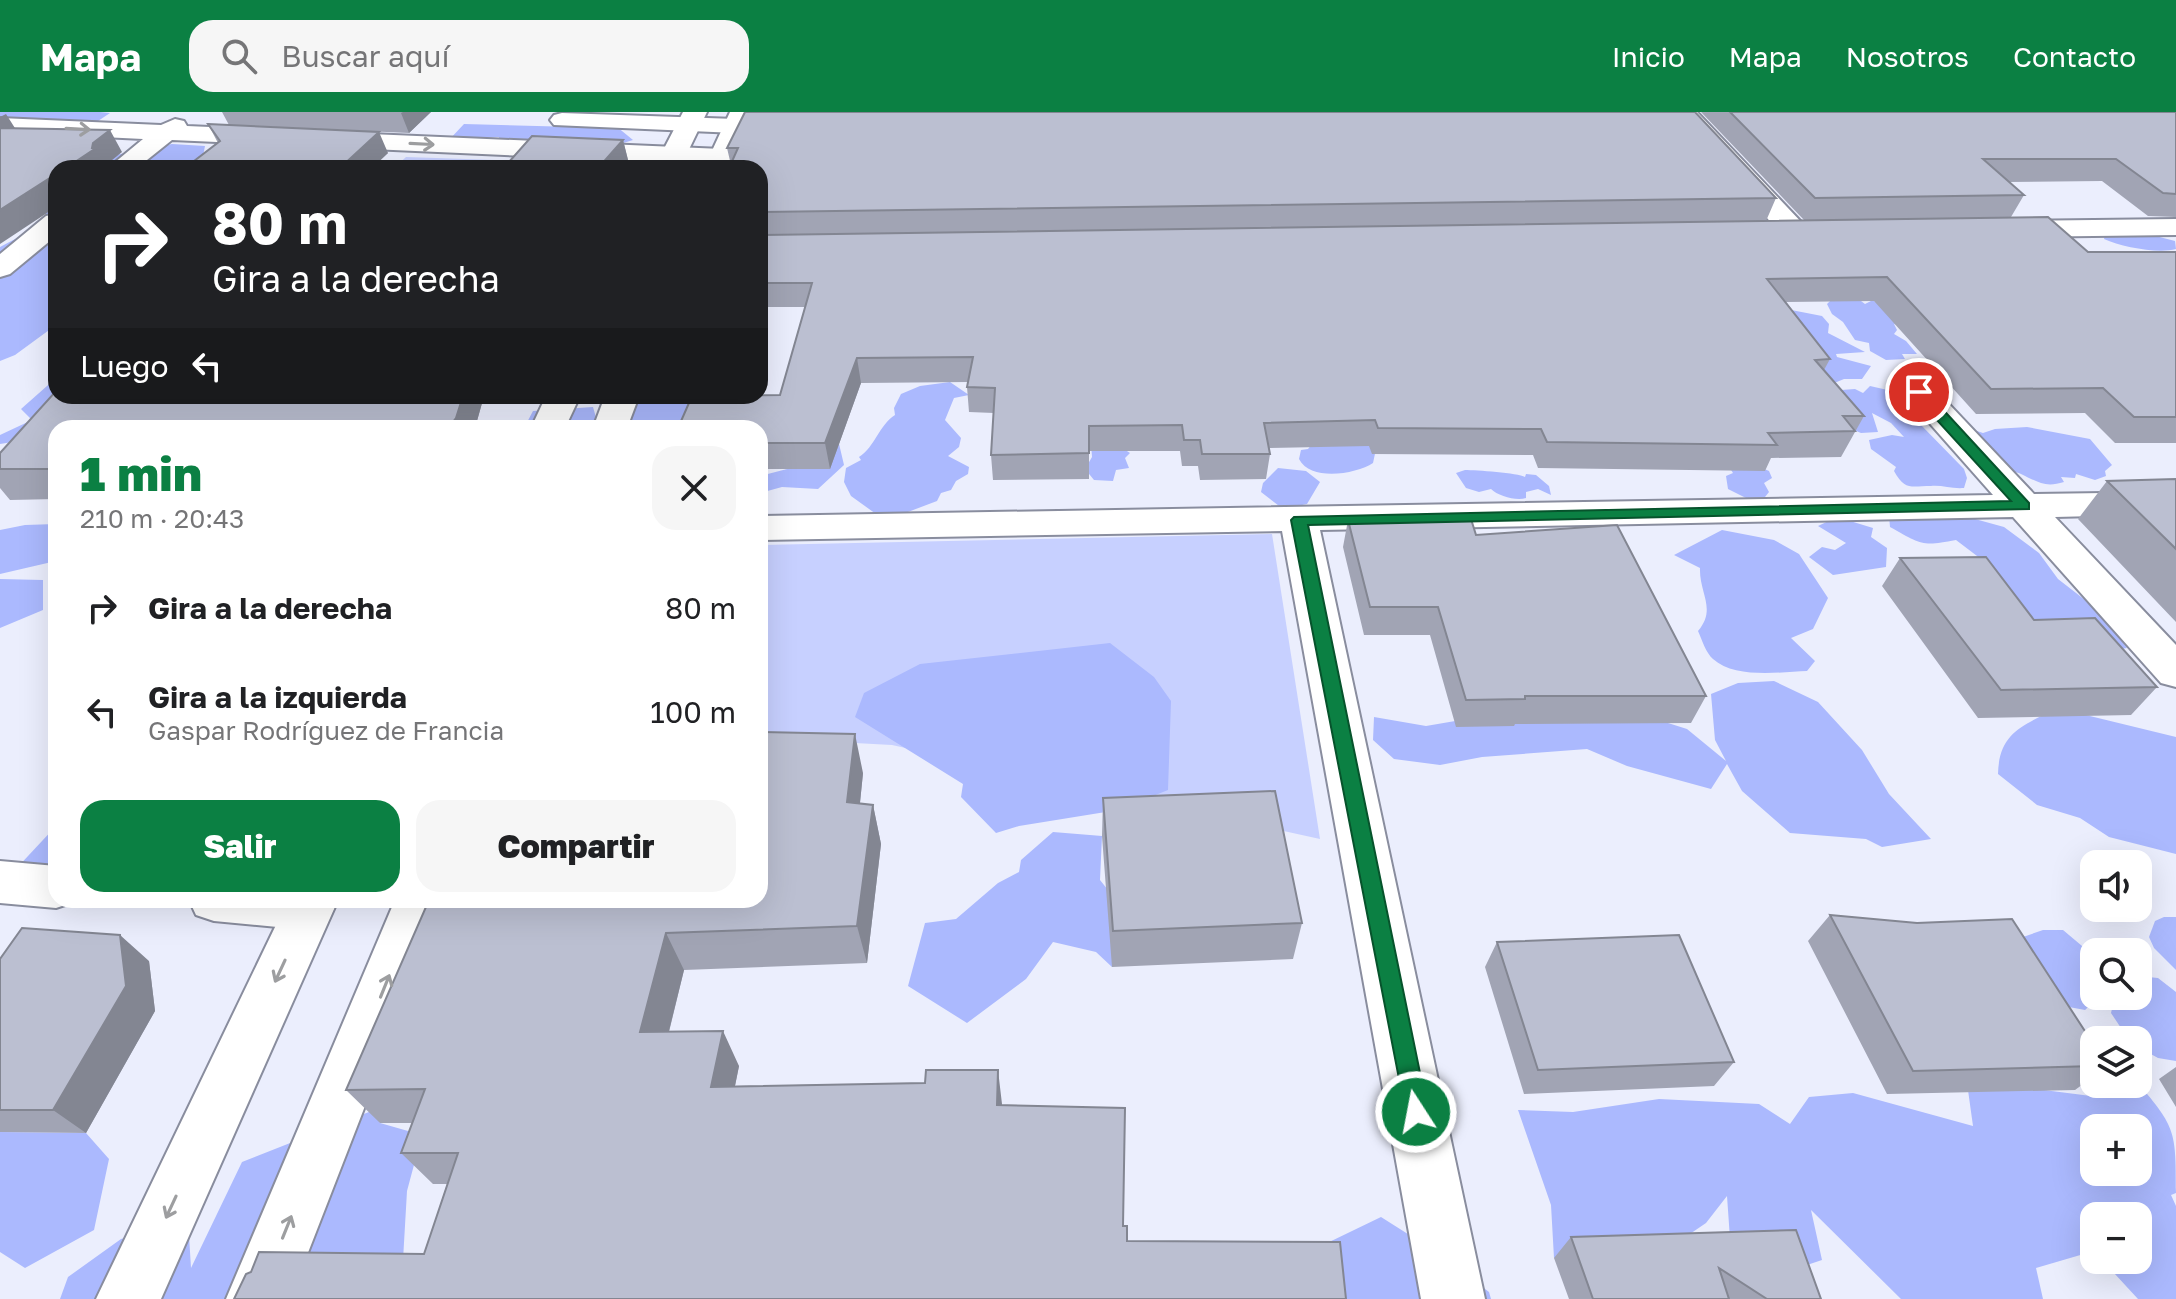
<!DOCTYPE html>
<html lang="es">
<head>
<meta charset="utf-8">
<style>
  :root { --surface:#fff; --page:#f6f6f6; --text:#202124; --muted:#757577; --accent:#0b8043 }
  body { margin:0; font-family:"Golos Text",sans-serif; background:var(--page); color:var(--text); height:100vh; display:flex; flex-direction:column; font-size:30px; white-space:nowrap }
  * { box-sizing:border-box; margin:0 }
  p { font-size:26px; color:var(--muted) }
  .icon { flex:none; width:44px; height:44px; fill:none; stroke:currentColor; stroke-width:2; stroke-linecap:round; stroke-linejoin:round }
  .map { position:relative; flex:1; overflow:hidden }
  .details { position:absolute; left:48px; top:308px; width:720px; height:488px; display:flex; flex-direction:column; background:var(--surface); border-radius:24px; box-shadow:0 8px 32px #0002 }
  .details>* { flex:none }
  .top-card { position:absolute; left:48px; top:48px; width:720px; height:244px; border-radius:24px; box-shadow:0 8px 32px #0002; background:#202124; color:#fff; overflow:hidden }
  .controls { position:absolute; left:2080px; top:738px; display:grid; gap:16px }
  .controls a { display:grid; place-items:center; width:72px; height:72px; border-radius:16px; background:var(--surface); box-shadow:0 8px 32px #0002; font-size:40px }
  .pin { position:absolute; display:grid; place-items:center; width:68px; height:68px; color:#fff; margin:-34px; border:4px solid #fff; border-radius:50%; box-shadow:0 2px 8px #0007 }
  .me { position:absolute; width:88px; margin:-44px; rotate:349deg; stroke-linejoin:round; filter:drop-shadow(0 0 6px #0008) }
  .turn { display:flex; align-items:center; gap:28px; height:168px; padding:0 32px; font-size:36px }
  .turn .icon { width:104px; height:104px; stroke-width:2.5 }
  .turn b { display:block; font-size:56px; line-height:68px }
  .then { display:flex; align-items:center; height:76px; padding:0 32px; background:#0003; gap:16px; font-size:30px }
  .round { display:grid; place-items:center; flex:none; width:84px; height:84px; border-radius:24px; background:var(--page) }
  .headline { display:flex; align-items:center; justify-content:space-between; height:136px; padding:0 32px }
  h1 { font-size:48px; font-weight:800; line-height:60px; color:var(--accent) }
  .action { display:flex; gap:16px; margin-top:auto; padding:16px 32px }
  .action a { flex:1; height:92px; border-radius:24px; background:var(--accent); color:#fff; font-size:32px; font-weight:800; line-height:92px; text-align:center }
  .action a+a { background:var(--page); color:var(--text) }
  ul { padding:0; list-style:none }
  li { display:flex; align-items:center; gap:24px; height:104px; padding:0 32px }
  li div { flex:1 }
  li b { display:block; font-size:30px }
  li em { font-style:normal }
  header { display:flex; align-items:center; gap:48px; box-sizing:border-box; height:112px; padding:0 40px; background:var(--accent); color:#fff }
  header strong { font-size:38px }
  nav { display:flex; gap:44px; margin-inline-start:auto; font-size:28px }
  .search { width:560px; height:72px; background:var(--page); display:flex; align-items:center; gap:20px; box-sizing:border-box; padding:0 28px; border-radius:24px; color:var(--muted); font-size:30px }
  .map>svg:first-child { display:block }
</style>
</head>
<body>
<header>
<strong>Mapa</strong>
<div class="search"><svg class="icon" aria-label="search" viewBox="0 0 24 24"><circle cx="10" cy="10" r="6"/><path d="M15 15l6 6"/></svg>Buscar aquí</div>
<nav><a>Inicio</a><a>Mapa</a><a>Nosotros</a><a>Contacto</a></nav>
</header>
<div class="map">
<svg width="2176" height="1187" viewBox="0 0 2176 1187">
  <rect width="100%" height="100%" fill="#ebeefd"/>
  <!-- green -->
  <path fill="#c7d0ff" d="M406 45 526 49 520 56H394Z
    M1272 422 1320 727 892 633 760 626V433Z"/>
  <!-- forest -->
  <path fill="#abb9fe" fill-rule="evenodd" d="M0 0H100L110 1 95 11 0 7Z
    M611 10 633 28 607 36 498 32 499 25 448 29 464 12 575 15Z
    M172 32 205 34 201 54 95 56 110 44Z
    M56 89V213L15 243 0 249V135L49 109 44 99Z
    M2144 121 2175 129 2176 137C2158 142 2122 135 2104 127L2105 123Z
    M1796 123 1905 215 1894 212 1897 218 1894 222 1906 229 1917 242H1902L1905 247 1886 248 1870 239 1869 231 1855 228 1843 210 1832 202 1827 192 1832 187 1861 189 1865 192 1871 189Z
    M1781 196 1822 204 1829 212 1828 221 1865 240 1836 242 1837 245 1871 254 1862 267H1844L1832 272Z
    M56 266V323L0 332V323L32 308 21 297Z
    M950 270 969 283 954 286 945 308 961 326 959 335 948 344 969 355 968 362 956 369 951 378 941 381 937 389 892 406 876 402 851 384 844 370 846 356 861 348 859 345C875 335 879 313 895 303L894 296 901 282 920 274Z
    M1870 274 1892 279 1900 294 1920 305V312L1964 357 1967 366 1964 376C1952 377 1942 373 1931 374 1911 374 1905 379 1894 359L1896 355 1871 337 1869 328 1892 323 1904 325 1891 311 1872 301 1878 320 1861 321 1844 314 1841 278 1855 277 1863 281Z
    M623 284H754L691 303 673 312 625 308Z
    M841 294 849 305 836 319 844 353 818 377 782 375 760 381V364L787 357Z
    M593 295 599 316H524L533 299Z
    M2027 315 2090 327 2112 353 2105 359 2106 364 2095 368 2076 362 2075 366 2061 365 2064 370C2045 376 2038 370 2021 362 2011 357 1975 352 1963 351V324L1974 318 1983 321 1995 317Z
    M1351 322 1376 337 1373 351C1356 362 1311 370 1299 347L1301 338 1308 337 1316 327Z
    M1091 332 1119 334 1130 341 1125 346 1129 356 1116 358 1113 369 1094 368 1085 357 1092 345Z
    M1751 351 1769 359 1772 366 1764 371 1769 380 1765 385 1750 388 1728 377 1726 364 1733 361 1728 353Z
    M1278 356 1306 359 1320 370 1307 392 1283 397 1261 380 1263 371Z
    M1465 358C1476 358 1518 361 1525 365L1526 362 1536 363 1549 374 1551 383 1538 377 1526 380V386C1516 389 1498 384 1491 377L1479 380 1466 376 1456 361Z
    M1889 404H1964L2004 415 2039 441 2058 467 2098 498 2127 536 2103 540 2080 567 1981 447 1956 428C1921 435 1921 432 1890 415Z
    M1837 405 1873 416 1871 425 1887 436 1886 455 1833 463 1809 445 1822 435 1835 438 1846 431 1818 414Z
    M56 412V449L0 462V418L25 413Z
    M1722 418 1774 428 1799 442 1828 486 1813 517 1791 526 1815 549 1807 559C1780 560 1735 567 1713 547 1706 541 1702 528 1698 519 1717 497 1699 481 1700 456L1674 443Z
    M0 467 43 468V498L0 516Z
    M1110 531 1154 565 1171 589 1168 678 1118 698 1019 714 996 721 961 685 963 672 855 605 864 581 920 552Z
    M1774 569 1818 590 1862 638 1889 682 1931 727 1882 735 1866 727 1790 721 1742 679 1727 652 1711 677 1627 654 1587 637 1482 645 1440 653 1394 647 1373 628 1374 605 1426 614 1502 601 1668 611 1687 617 1726 649 1715 628 1711 582 1738 571Z
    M2057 596 2176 625V742L2109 725 2080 706 2037 693 1998 662C1999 620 2023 614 2057 596Z
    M56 714V776L0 774Z
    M1053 720 1102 724 1100 768 1131 807 1112 855 1096 840 1053 830 1026 867 967 911 908 874 925 811 956 807 998 771 1019 760 1021 748Z
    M2164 805H2176V858L2154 836 2149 825 2155 809Z
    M2043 818H2063L2094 844V884H2100L2085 898 2058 893 2023 825Z
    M2138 864 2158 866 2176 880V949L2158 946 2138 935V928H2129L2111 901 2115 884H2138Z
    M1967 971H1989L2091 984 2113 972 2138 971C2176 1016 2176 1019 2176 1081L2171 1083 2176 1094V1187H2138L2102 1148H2138V1104H2094V1139L2036 1156 2043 1187H1901L1811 1098 1822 1148 1783 1161 1731 1141 1727 1084 1706 1111 1659 1143 1554 1146 1551 1093 1518 998 1573 1000 1659 987 1759 992 1790 1012 1809 985 1853 981 1973 1014ZM2094 1016H2138V1060H2094Z
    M374 998 380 1011 422 1023 407 1079 403 1148 355 1187H60L68 1165 121 1127 188 1107 191 1156 242 1050Z
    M0 1020 86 1021 109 1047 94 1118 25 1156 0 1140Z
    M1381 1105 1441 1143 1489 1180 1491 1187H1255L1292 1148Z"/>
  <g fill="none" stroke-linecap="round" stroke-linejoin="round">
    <!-- minor casing -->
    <g stroke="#898d9e" stroke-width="4">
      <path id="minor" d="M1672 0H1697L1805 114 1809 120 1805 126 1795 128 1785 126Z
        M562 1 736 7 745 9 748 14 745 19 736 21 554 13 550 8 554 3Z
        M0 6 161 13 175 7 184 9 187 14 722 37 731 40 735 45 731 50 722 53 172 28 137 56H108L143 27 0 20Z
        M56 102V124L10 162 0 165V142L46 104Z
        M2176 107V123L2002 125 1992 123 1988 117 1992 111 2002 109Z
        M1919 270 1931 273 2034 382 2176 380V402L2055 405 2176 533V575L2161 571 2013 405 1320 418 1485 1187H1421L1282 419 760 428V404L1993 383 1902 280 1907 273Z
        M0 749 56 754V788L74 790 56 796 0 791Z
        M189 788H331L334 796 327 811 309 818 214 809 196 803Z"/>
    </g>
    <!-- secondary casing -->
    <g stroke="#898d9e" stroke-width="4">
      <path id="secondary" d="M683 0H707L680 56H654Z
        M730 0H754L730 56H704Z
        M546 284H580L565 316H531Z
        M605 284H639L627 316H593Z
        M288 788H338L161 1187H96Z
        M395 788H445L290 1187H226Z"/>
    </g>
    <!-- minor -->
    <use href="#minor" fill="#fff" fill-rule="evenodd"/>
    <!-- secondary -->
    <use href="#secondary" fill="#fff" fill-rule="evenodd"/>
  </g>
  <!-- wall -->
  <path fill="#a1a4b4" d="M222 0H431L409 21 229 13Z
    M1701 0H2176V105L2148 104 2102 69 2008 70 2024 83 2011 105 2088 140H2176V331H2115L2085 301 1976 302 1874 189 1786 190 1830 247 1824 258 1864 304 1841 345 1771 346 1765 359 1538 356 1533 343 1372 342 1369 334 1269 336 1270 342 1266 367 1200 368 1198 354H1182L1180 339H1089V367L993 368 991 343 994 301 969 300 967 275 968 270 861 271 830 357H760V316L780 283 805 195H760V56L731 53 727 36 1776 86 1766 109 1804 108Z
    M208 12 388 41 372 56H185L218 31Z
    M623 28 629 52 626 56H510L508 51Z
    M56 284H484L475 316H56V387L10 388 0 376V341Z
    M2176 367V510L2078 407 2107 369Z
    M1348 408 1476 423 1706 584 1691 611 1515 612 1514 614 1456 615 1430 523H1364L1343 435Z
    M1900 446 2034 508 2157 575 2131 603 1978 606 1882 474Z
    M863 661 860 691 873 693 881 732 867 851 684 858 669 920 739 954 735 974 925 971 998 958 424 1142 447 1072H433L401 1041 412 1011H380L346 978Z
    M1103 686 1302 811 1293 847 1112 855 1102 724Z
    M1830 803 2094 933V964L2075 978 1887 982 1808 829Z
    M1497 830 1734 950 1714 974 1524 982 1485 855Z
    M0 847 149 849 155 899 86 1021 0 1020Z
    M2176 955V995L2159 967Z
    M1796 1118 1821 1187H1569L1554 1146 1571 1125Z"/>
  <!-- shaded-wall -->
  <path fill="#838692" d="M403 0H431L409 21 401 1Z
    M6 2 20 24 0 36V5Z
    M110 18 122 40 106 53 108 56H66L92 36 93 31Z
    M379 20 388 41 372 56H340Z
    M623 28 629 52 626 56H601L600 54Z
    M56 62V95L0 132V98Z
    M857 246 861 271 830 357 825 331Z
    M463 284H484L475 316H448Z
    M855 622 863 661 856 729 847 690Z
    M873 693 881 732 867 851 857 814Z
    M666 821 684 858 660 955 640 920Z
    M120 823 149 849 155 899 86 1021 53 998Z
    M723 919 739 954 728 1008 711 975Z
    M998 958 1002 992 1001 1026 997 993Z"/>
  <!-- building -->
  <path fill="#bbbfd1" stroke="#838692" stroke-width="2" d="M745 0H1695L1776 86 760 100V56H729L738 36H727Z
    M1730 0H2176V82L2163 81 2116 47H1983L2024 83 1815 86Z
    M208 12 379 20 340 56H185L220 29Z
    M0 16 110 18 93 31 92 36H96L66 56H56V62L0 98Z
    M532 24 623 28 600 54 508 51Z
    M2048 105 2088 140H2176V305H2134L2103 276 1991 277 1887 165 1767 167 1830 247 1815 248 1864 304H1843L1855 319 1768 321 1777 333 1547 330 1541 317 1378 316 1375 308 1264 311 1270 342H1202L1200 328H1184L1182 313 1089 314V341L991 343 995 276 967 275 973 245 857 246 825 331H760V316H678L692 284 780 283 812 171H760V123Z
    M56 279V284H463L456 306 448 316H56V357H0V341Z
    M2176 367V437L2107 369Z
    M1471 407 1476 423 1617 413 1706 584H1525V587L1466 588 1438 495H1370L1348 408Z
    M1986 445 2034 508 2095 506 2157 575 2001 578 1900 446Z
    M760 620 855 622 847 690 873 693 857 814 666 821 640 920 723 919 711 975 925 971 926 958H998L997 993 1125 996 1123 1114H1127V1129L1340 1130 1346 1187H234L246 1162 251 1160 259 1140 424 1142 458 1041H401L425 977 346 978 429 788H760Z
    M1275 679 1302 811 1113 819 1103 686Z
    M1830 803 1917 811 2012 807 2094 933V954L1913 959Z
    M22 816 120 823 126 874 53 998H0V847Z
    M1679 823 1734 950 1538 958 1497 830Z
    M1796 1118 1821 1187H1767L1719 1156 1729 1187H1593L1571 1125Z"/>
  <!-- one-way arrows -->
  <defs><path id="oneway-shaft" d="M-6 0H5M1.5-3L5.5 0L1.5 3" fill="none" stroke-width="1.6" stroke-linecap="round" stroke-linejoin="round" transform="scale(2)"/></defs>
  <g stroke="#9d9ea0">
    <use href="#oneway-shaft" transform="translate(78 17) rotate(3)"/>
    <use href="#oneway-shaft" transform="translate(422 32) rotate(3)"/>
    <use href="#oneway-shaft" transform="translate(280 859) rotate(115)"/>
    <use href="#oneway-shaft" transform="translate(385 874) rotate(-68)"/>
    <use href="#oneway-shaft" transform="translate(171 1095) rotate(115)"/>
    <use href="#oneway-shaft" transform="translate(287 1115) rotate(-68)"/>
  </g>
  <!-- route -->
  <path fill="#0b8043" stroke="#07532c" stroke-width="2" d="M1919 276 1924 277 2029 391V397L1308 413 1428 1000 1424 1008 1416 1012 1407 1008 1291 408 1294 405 2011 389 1914 283 1912 280Z"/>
</svg>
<div class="controls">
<a><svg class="icon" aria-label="sound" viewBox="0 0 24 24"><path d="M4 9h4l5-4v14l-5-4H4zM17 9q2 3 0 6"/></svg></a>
<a><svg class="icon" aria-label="search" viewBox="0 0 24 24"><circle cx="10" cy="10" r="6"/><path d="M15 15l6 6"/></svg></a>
<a><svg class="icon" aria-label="layers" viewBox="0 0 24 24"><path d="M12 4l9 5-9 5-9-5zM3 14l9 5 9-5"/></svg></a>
<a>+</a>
<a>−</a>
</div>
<div class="pin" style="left:1919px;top:280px;background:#d93025"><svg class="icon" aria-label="arrive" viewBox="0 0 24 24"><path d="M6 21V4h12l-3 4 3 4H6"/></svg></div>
<svg class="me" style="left:1416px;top:1000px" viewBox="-20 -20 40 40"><circle r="17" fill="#0b8043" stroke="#fff" stroke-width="3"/><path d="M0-11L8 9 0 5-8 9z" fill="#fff"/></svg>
<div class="top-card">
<div class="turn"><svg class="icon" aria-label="right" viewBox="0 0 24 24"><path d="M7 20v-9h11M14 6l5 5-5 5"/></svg><div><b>80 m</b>Gira a la derecha</div></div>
<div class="then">Luego<svg class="icon" aria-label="left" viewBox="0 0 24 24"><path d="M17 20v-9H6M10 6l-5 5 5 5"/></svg></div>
</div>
<section class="details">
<div class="headline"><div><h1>1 min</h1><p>210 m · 20:43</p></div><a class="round"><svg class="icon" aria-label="close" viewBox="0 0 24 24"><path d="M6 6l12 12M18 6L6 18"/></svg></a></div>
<ul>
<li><svg class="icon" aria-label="right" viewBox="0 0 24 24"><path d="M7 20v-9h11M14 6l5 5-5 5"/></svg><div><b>Gira a la derecha</b></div><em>80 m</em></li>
<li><svg class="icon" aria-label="left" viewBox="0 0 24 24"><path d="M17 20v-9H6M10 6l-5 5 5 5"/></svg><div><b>Gira a la izquierda</b><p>Gaspar Rodríguez de Francia</p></div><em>100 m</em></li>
</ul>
<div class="action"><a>Salir</a><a>Compartir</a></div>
</section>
</div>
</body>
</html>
